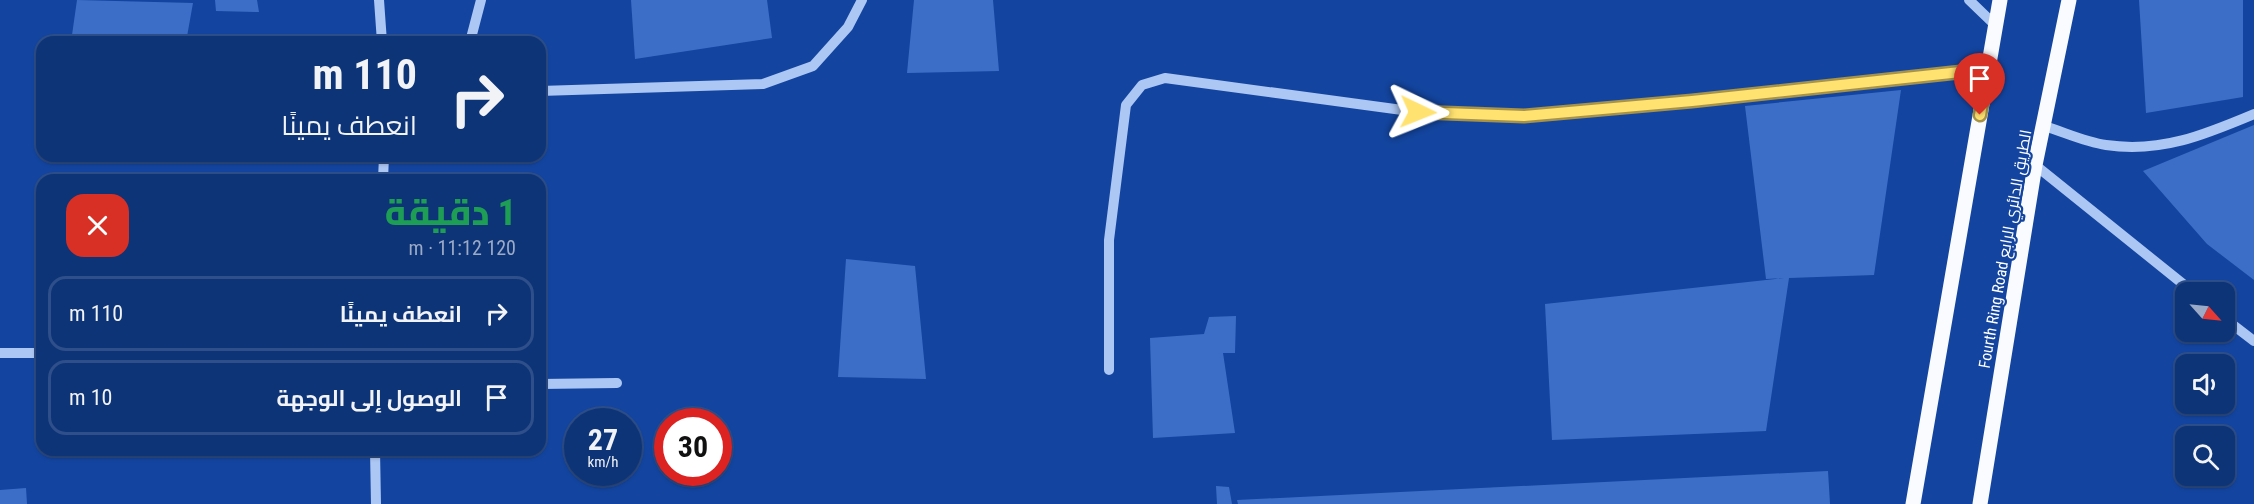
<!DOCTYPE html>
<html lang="ar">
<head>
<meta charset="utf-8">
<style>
  :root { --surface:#0e3478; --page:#173c7d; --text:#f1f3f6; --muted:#9baac6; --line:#2e4f8a }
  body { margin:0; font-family:"Roboto Condensed",Cairo,sans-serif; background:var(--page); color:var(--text); direction:rtl; height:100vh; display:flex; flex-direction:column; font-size:22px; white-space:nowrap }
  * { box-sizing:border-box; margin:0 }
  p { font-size:20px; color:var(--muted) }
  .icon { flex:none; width:33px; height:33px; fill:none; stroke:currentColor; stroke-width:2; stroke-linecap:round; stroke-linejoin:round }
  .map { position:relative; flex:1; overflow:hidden; direction:ltr }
  .details { position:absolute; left:36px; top:174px; width:510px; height:282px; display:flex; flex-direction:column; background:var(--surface); border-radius:18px; box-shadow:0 2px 4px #0004,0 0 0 2px var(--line); direction:rtl }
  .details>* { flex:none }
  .banner { position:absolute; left:36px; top:36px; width:510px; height:126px; border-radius:18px; box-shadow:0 2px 4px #0004,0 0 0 2px var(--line); direction:rtl; background:#0e3478; color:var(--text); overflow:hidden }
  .needle { width:39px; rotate:117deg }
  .fabs { position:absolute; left:2175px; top:282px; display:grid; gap:12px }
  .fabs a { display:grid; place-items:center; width:60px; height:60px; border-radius:12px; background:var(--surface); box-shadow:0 2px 4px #0004,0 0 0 2px var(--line); font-size:30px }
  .speed { position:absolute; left:564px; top:408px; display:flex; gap:12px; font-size:30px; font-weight:700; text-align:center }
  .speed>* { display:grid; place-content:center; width:78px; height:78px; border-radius:50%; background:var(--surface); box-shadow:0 2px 4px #0004,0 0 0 2px var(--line); line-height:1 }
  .speed small { font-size:15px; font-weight:400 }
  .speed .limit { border:9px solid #d22; background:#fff; color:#111 }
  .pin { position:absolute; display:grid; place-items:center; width:51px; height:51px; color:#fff; margin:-62px -26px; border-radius:50% 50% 50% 0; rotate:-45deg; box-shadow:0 0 6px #0007 }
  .pin .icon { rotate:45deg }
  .me { position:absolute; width:66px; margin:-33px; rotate:92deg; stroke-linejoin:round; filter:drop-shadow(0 0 4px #0008) }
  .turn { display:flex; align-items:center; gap:21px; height:126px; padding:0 30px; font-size:27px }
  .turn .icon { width:78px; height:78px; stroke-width:2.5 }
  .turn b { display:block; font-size:42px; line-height:51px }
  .round { display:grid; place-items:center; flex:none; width:63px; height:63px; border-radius:18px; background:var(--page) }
  .overview { display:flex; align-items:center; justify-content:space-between; height:102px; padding:0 30px }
  h1 { font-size:36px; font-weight:800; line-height:45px; color:#1e9e55 }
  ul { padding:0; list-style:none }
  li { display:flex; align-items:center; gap:18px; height:75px; margin:0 12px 9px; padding:0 18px; border:3px solid var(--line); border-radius:18px }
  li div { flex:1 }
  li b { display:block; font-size:22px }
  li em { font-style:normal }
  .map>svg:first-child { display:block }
</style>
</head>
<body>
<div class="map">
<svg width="2254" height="504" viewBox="0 0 2254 504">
  <rect width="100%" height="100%" fill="#1345a0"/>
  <!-- building -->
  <path fill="#3d6ec7" d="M77 0 193 3 186 42H71Z
    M215 0H257L259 12 216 11Z
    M631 0H767L772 38 635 59Z
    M914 0H993L999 71 907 73Z
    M2139 0H2243V97L2146 113Z
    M305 36 304 42H221V40Z
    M1901 90 1874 275 1789 278 1766 431 1552 440 1545 304 1784 278 1766 279 1745 106Z
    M2254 125V280L2207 244 2143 171Z
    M347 173 346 180H58L59 175Z
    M846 259 915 266 926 379 838 377Z
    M1236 316 1235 353H1223L1235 433 1153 438 1150 338 1204 334 1209 317Z
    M1828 471 1830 504H1238L1237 500Z
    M1216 486 1229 487 1232 504H1217Z
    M26 488 27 504H0V490Z"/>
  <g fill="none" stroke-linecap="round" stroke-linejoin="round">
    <!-- minor -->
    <path stroke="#acc7f4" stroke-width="10" d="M379 0 382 42
      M1969 0 1995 25
      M470 42 481 0
      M540 91 763 84 813 66 848 27 862 0
      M2044 126C2064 132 2085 142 2106 145 2161 153 2204 135 2254 114
      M2035 165 2193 292
      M383 180 384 156
      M2224 318 2254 341
      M0 353H42
      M1109 370V240L1126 105 1142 85 1165 78 1417 112 1524 115 1692 101 1988 69
      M540 384 617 383
      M375 450 376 504"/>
    <!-- major -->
    <path stroke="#fafbff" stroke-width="15" d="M1913 504 2000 0
      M1980 504 2035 165 2069 0"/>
  </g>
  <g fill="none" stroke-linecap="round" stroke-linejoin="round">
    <!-- route casing -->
    <g stroke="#a69349" stroke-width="15">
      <path id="route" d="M1418 112 1524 116 1692 101 1988 69 1980 115"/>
    </g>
    <!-- route -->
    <use href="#route" stroke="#ffe270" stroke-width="10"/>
  </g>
  <g text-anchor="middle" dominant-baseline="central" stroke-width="4.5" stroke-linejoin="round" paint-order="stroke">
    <!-- street labels -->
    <g font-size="16" fill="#fff" stroke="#1345a0">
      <text transform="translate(2005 249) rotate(-80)">Fourth Ring Road الطريق الدائري الرابع</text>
    </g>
  </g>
</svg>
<div class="fabs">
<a><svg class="needle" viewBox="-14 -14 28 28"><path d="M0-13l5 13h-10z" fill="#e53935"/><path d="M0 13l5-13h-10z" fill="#9baac6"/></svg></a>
<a><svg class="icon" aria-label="sound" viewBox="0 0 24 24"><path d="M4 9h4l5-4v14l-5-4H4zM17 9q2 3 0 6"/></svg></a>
<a><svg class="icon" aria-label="search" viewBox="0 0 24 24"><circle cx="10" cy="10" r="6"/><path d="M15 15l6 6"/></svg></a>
</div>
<div class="speed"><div>27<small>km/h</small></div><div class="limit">30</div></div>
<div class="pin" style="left:1980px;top:115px;background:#d93025"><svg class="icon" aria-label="arrive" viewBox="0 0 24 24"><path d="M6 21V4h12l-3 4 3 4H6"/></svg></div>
<svg class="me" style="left:1418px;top:112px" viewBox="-20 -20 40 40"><path d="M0-17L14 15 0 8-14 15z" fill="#ffe270" stroke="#fff" stroke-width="4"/></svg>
<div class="banner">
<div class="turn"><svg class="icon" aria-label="right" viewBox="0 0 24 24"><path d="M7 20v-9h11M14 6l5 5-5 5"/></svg><div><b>110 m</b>انعطف يمينًا</div></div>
</div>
<section class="details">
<div class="overview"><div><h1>1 دقيقة</h1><p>120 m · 11:12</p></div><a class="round" style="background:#d93025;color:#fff"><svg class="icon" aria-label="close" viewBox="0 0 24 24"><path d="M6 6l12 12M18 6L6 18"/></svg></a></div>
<ul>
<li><svg class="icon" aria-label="right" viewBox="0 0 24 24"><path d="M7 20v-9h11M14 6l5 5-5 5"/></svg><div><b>انعطف يمينًا</b></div><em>110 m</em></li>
<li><svg class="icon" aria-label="arrive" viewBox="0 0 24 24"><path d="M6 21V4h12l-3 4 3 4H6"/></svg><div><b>الوصول إلى الوجهة</b></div><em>10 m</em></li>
</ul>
</section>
</div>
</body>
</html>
